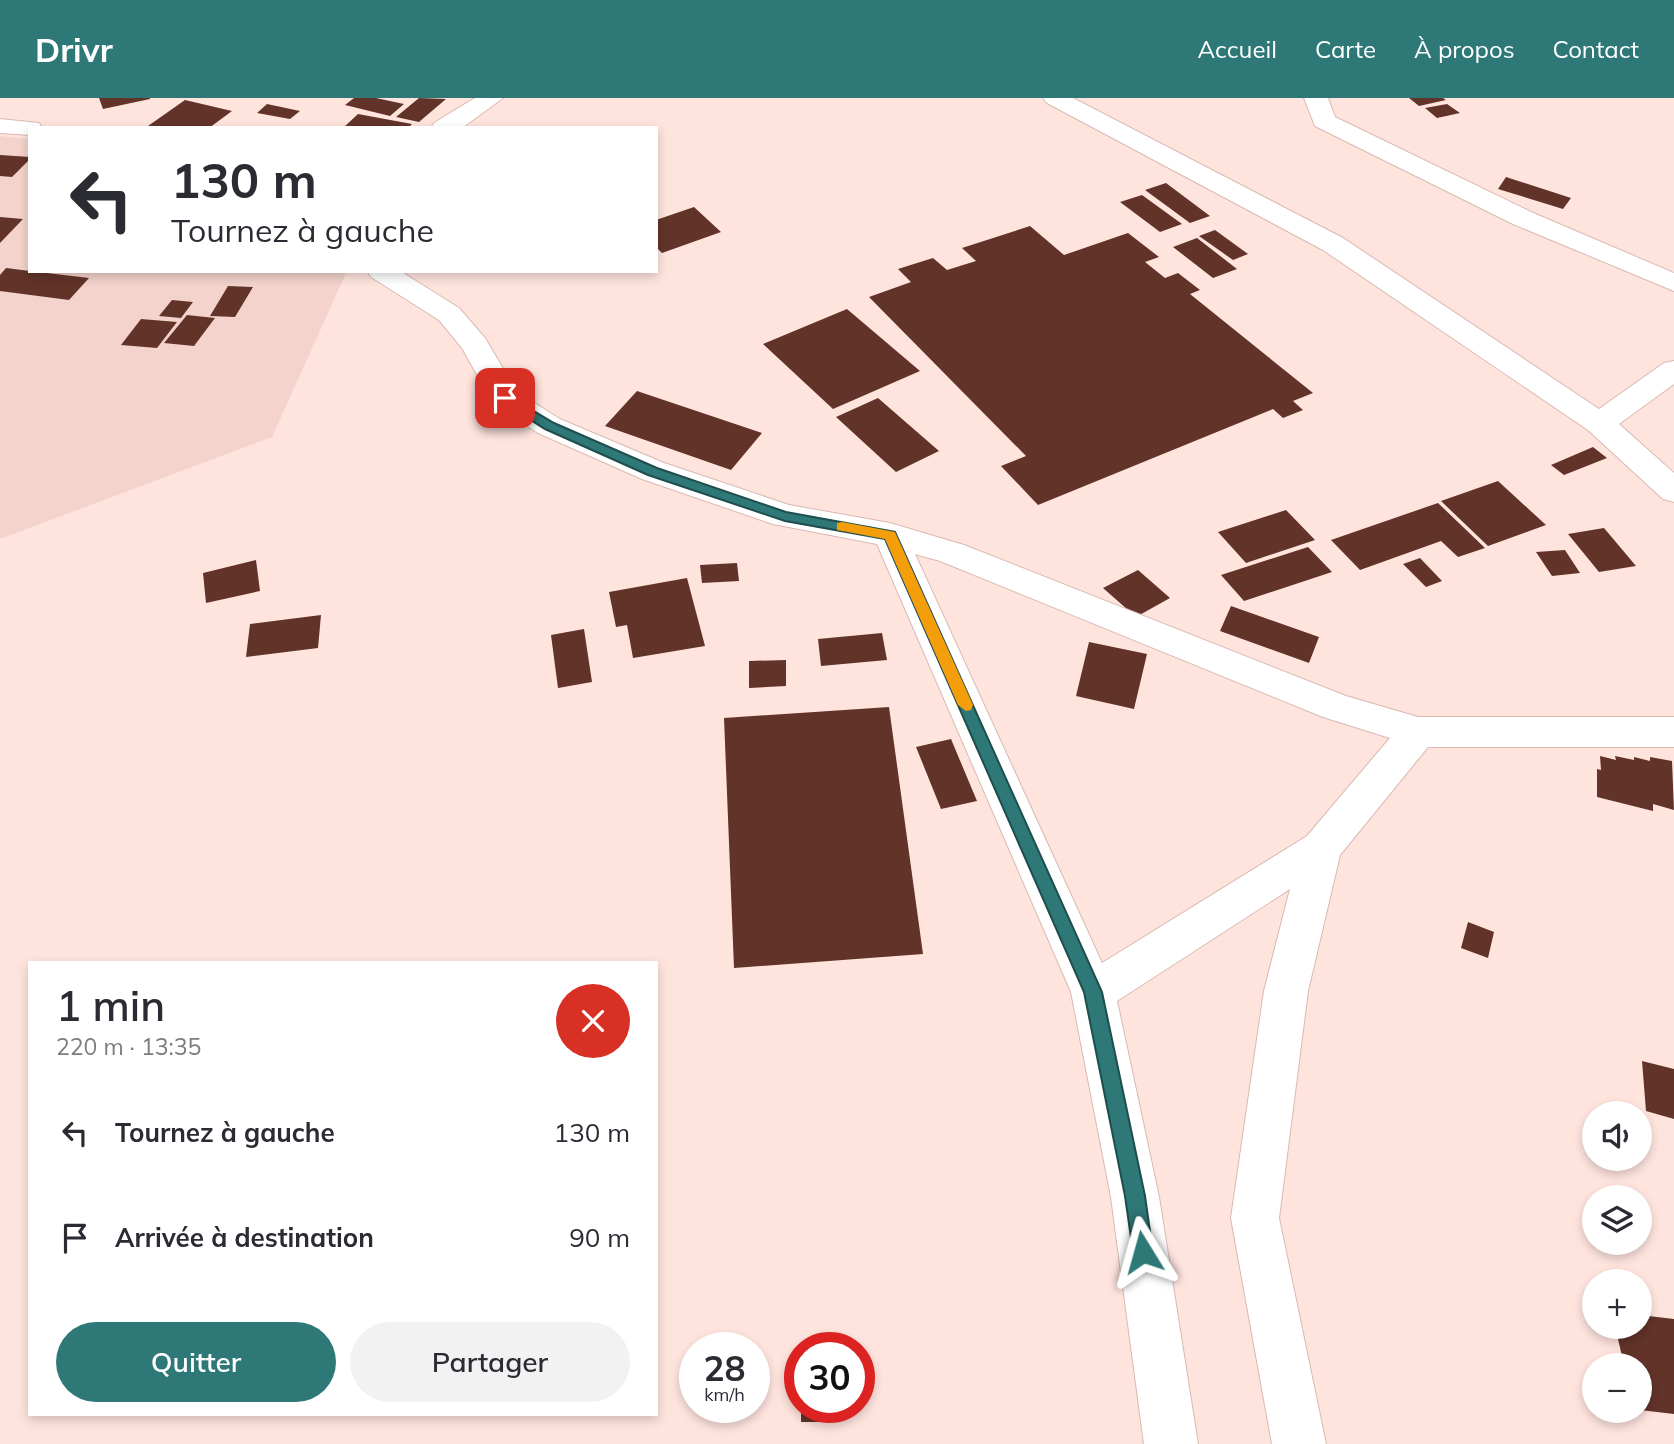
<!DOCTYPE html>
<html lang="fr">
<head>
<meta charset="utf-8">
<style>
  :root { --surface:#fff; --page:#f2f2f3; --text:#2b2b33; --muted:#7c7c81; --accent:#2e7877 }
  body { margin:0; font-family:Mulish,sans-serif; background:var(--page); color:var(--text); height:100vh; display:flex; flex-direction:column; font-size:26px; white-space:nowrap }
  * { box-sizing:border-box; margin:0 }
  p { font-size:23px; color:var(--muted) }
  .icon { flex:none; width:38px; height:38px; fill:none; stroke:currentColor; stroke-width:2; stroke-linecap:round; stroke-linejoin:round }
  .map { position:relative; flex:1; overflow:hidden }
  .side { position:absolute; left:28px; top:863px; width:630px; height:455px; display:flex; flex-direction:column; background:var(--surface); border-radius:0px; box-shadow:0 4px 10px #0003 }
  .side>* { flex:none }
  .hud { position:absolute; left:28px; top:28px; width:630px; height:147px; border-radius:0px; box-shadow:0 4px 10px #0003; background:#fff; color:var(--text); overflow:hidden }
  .controls { position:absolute; left:1582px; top:1003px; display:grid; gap:14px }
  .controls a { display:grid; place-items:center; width:70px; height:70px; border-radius:50%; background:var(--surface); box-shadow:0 4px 10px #0003; font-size:35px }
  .speed { position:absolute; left:679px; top:1234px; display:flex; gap:14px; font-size:35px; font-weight:700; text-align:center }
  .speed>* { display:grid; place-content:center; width:91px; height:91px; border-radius:50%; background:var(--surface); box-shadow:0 4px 10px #0003; line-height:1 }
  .speed small { font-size:18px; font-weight:400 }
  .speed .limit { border:10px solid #d22; background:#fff; color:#111 }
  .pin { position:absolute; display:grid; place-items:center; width:60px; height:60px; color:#fff; margin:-30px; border-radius:14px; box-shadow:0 4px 10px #0006 }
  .me { position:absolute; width:77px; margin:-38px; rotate:352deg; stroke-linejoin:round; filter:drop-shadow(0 0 5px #0008) }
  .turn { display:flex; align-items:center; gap:24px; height:147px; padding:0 28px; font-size:32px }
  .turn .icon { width:91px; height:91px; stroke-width:2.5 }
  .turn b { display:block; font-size:49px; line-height:60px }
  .round { display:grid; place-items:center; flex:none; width:74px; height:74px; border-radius:37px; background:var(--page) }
  .overview { display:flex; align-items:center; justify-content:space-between; height:119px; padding:0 28px }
  h1 { font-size:42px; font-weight:600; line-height:52px }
  .primary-button { display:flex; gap:14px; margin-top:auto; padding:14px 28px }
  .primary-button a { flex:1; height:80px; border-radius:42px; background:var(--accent); color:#fff; font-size:28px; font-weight:600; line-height:80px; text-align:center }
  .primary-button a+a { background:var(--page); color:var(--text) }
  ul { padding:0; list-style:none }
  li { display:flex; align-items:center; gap:21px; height:105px; padding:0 28px }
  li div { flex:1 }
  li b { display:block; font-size:26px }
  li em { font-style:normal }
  header { display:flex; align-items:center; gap:42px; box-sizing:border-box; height:98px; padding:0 35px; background:var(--accent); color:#fff }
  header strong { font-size:33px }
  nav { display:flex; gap:38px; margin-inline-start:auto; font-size:24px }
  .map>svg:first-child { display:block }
</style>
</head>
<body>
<header>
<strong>Drivr</strong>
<nav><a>Accueil</a><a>Carte</a><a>À propos</a><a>Contact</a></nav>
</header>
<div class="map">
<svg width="1674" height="1346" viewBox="0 0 1674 1346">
  <rect width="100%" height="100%" fill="#ffe4de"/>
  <!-- built -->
  <path fill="#f3d3cc" d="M0 38 30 41V173H347L272 339 0 441Z"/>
  <!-- building -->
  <path fill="#623329" d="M99 0H150V1L103 11Z
    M354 0H376L404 6 390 18 345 7Z
    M419 0 446 1 419 24 396 19Z
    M1409 0H1443L1446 2 1419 8Z
    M185 2 232 13 209 30 148 28Z
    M267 6 300 13 290 21 257 15Z
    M1447 6 1460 15 1437 20 1425 10Z
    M358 16 412 26 408 30H343Z
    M0 57 30 59V61L12 79 0 78Z
    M1506 79 1571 100 1563 111 1498 91Z
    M1166 85 1210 118 1190 125 1145 92Z
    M1142 97 1182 126 1160 134 1120 104Z
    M694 109 721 134 662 155 656 149V122Z
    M0 119 23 121 0 145Z
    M1030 128 1064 157 1128 135 1159 159 1145 164 1165 180 1178 175 1200 192 1190 196 1313 295 1293 303 1303 312 1283 320 1273 311 1038 407 1001 368 1026 358 869 199 911 184 898 171 933 160 947 172 976 163 962 150Z
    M1215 132 1248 156 1233 162 1199 138Z
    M1197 140 1237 171 1213 180 1173 149Z
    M6 170 30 173 89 180 69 202 0 193V177Z
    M228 188 253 189 235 219 210 218Z
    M172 202 193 204 181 220 159 218Z
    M847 211 920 273 833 311 763 246Z
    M187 217 215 220 194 248 164 245Z
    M141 221 177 224 157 250 121 247Z
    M637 293 762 335 731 372 605 328Z
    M878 300 939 353 896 374 836 319Z
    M1593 349 1607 360 1564 377 1551 367Z
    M1498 383 1546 427 1488 448 1441 403Z
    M1438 405 1485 450 1458 459 1441 443 1360 472 1331 442Z
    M1286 412 1315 442 1246 465 1218 434Z
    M1604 430 1636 468 1599 474 1568 436Z
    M1308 449 1332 474 1244 503 1221 477Z
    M1565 452 1580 475 1552 478 1536 454Z
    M1420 460 1442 483 1426 489 1403 466Z
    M256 462 260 493 206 505 203 475Z
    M737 465 739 483 702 485 700 467Z
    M1138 472 1170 500 1136 519 1103 490Z
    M687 480 705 548 633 560 627 527 616 529 609 494Z
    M1231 508 1319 539 1309 565 1220 533Z
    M321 517 318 550 246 559 250 526Z
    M584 531 592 584 558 590 551 537Z
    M882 535 887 562 821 568 818 541Z
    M1089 544 1147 556 1134 611 1076 598Z
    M786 562V588L749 590V563Z
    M889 609 923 856 734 870 724 620Z
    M951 641 977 703 941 711 916 649Z
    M1600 658 1616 662 1615 658 1634 662V659L1650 663V659L1672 663 1674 712 1653 706V713L1597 699V671L1601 672Z
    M1468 824 1494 834 1488 860 1461 850Z
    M1642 963 1674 971V1021L1646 1013Z
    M1640 1217 1674 1221V1316L1640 1312V1267H1624L1615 1228H1640Z
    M801 1309H833L832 1324H801Z"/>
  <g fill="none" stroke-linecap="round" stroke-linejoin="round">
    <!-- minor casing -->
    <g stroke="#d9b9b2" stroke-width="2">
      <path id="minor" d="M475 0H503L462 30H431L434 25Z
        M1043 0H1073L1343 140 1599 311 1664 265 1674 263V286L1619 326 1674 375V404L1663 401 1588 332 1323 152 1047 5Z
        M1304 0H1328L1335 19 1531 114 1674 175V193L1513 126 1315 28Z
        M0 21 39 25 42 30H30V37L0 35Z
        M367 173H400L459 210 485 240 517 294 560 321 664 365 789 407 890 425 964 447 1346 598 1418 619H1674V649H1428L1340 757 1308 893 1279 1120 1326 1346H1272L1231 1120 1264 893 1290 791 1117 903 1159 1099 1198 1346H1144L1111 1099 1071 894 877 446 773 426 642 381 538 335 494 307 462 250 439 222 371 179ZM915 456 940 463 1323 619 1390 640 1307 738 1102 865Z"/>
    </g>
    <!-- minor -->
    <use href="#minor" fill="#fff" fill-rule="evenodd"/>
  </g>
  <!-- route -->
  <path fill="#2e7877" stroke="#1e4e4d" stroke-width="2" d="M505 296 554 325 657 370 786 414 895 434 1102 894 1145 1098 1153 1154 1150 1161 1143 1164 1136 1161 1133 1154 1125 1098 1084 894 885 441 785 423 648 377 545 331 501 303V297Z"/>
  <!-- slow -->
  <path fill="#f59e0b" d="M842 424 895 434 973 607 971 612 966 613 958 607 885 441 837 432V425Z"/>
</svg>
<div class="controls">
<a><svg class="icon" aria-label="sound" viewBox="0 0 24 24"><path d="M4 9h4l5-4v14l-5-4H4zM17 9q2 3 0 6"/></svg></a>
<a><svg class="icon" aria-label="layers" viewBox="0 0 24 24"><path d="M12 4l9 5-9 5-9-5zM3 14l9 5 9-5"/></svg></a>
<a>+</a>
<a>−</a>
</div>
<div class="speed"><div>28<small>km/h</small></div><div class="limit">30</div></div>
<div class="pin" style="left:505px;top:300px;background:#d93025"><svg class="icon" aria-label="arrive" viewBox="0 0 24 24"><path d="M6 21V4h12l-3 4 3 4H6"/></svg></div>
<svg class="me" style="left:1143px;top:1154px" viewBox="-20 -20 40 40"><path d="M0-17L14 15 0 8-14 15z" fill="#2e7877" stroke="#fff" stroke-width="4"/></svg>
<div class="hud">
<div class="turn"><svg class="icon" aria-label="left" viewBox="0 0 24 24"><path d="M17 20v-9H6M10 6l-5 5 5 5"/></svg><div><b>130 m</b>Tournez à gauche</div></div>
</div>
<section class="side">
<div class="overview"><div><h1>1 min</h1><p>220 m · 13:35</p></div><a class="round" style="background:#d93025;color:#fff"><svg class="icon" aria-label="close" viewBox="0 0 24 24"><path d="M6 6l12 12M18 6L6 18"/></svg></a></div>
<ul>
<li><svg class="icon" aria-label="left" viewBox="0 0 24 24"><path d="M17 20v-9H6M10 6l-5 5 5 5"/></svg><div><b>Tournez à gauche</b></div><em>130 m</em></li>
<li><svg class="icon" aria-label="arrive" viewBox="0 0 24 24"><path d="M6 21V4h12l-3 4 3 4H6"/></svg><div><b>Arrivée à destination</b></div><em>90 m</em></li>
</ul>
<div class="primary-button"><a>Quitter</a><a>Partager</a></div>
</section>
</div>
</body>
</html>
